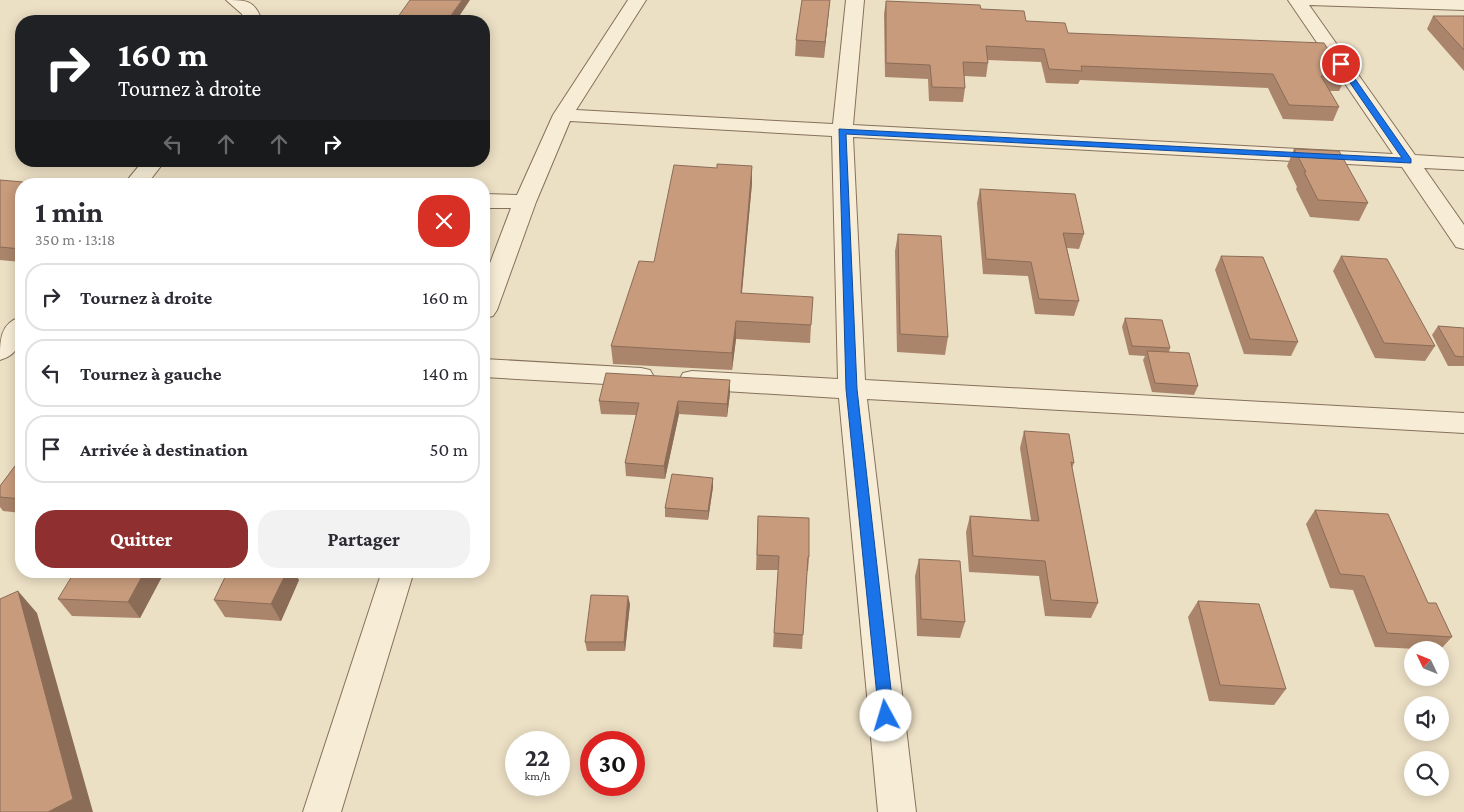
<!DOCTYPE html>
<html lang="fr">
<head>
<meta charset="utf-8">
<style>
  :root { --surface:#fff; --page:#f2f2f3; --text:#2b2b33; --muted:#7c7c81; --line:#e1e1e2; --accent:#902f30 }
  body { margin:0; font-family:"Crimson Pro",serif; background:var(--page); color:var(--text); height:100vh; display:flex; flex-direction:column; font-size:19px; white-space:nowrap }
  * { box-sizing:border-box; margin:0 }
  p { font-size:16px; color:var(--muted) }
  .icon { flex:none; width:28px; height:28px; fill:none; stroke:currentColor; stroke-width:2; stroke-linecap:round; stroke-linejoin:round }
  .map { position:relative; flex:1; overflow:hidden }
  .details { position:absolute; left:15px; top:178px; width:475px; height:400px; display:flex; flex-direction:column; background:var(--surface); border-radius:20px; box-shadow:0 2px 12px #0003 }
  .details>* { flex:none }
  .guide { position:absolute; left:15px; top:15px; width:475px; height:152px; border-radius:20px; box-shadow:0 2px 12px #0003; background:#202124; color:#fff; overflow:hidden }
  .needle { width:32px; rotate:313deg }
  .fabs { position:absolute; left:1404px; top:641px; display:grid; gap:10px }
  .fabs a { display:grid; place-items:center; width:45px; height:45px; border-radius:50%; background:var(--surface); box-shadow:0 2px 12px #0003; font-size:25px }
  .speed { position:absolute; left:505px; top:731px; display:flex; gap:10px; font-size:25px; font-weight:700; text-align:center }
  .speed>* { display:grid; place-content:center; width:65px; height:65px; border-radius:50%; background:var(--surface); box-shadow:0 2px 12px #0003; line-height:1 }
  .speed small { font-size:12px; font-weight:400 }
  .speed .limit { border:8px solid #d22; background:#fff; color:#111 }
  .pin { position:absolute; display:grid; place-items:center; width:42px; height:42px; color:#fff; margin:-21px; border:2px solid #fff; border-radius:50%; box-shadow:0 1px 5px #0007 }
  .me { position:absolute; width:55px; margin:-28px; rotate:354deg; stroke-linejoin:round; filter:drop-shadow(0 0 4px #0008) }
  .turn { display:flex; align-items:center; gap:18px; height:105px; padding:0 20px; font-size:22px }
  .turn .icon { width:65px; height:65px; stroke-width:2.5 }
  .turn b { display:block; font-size:35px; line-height:42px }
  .lanes { display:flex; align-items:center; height:48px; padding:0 20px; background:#0003; justify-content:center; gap:25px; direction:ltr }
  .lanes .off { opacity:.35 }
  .round { display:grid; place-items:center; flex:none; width:52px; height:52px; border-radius:20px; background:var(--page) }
  .overview { display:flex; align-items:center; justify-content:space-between; height:85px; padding:0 20px }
  h1 { font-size:30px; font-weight:700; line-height:38px }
  .primary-button { display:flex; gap:10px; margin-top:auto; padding:10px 20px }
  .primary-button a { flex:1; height:58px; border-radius:20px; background:var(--accent); color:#fff; font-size:20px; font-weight:700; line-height:58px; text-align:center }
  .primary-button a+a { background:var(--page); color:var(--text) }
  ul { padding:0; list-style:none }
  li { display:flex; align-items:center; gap:15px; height:68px; margin:0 10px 8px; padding:0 10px; border:2px solid var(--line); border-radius:20px }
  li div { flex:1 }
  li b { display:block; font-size:19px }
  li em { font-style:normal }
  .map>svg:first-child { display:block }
</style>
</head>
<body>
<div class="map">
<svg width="1464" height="812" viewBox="0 0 1464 812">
  <rect width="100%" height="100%" fill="#ebdfc4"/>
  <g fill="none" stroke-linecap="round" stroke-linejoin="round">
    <!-- minor casing -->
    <g stroke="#85715c" stroke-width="2">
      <path id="minor" d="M226 0C246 0 255 0 262 21H244L242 14Z
        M628 0H646L576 110 833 124 846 0H864L853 125 1393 154 1288 0H1464V10L1309 5 1415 155 1464 158V170L1424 168 1464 225V249L1456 247 1402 167 853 137 865 380 1464 413V433L867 399 916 812H878L839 398 692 389 683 387 679 380 683 373 692 371 838 379 832 136 570 121 536 202 497 310 493 316 484 318V279L511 208H484V194L517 195 553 115Z
        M143 161H165L147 184H124Z
        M21 317C22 336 22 354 0 360 0 340 0 323 21 317Z
        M484 359 641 368 650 370 654 377 650 384 641 386 484 377Z
        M382 571H414L341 812H303Z"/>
    </g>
    <!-- minor -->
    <use href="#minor" fill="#f7edd7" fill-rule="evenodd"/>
  </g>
  <!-- wall -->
  <path fill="#ab856b" d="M886 1 981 9 1068 33 1346 77 1339 91H1329L1339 107 1333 121 1283 119 1268 88 1080 80 1078 84 1046 83 1041 62 988 60V63L986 77 964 76 965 88 963 102 929 101 928 79 885 77 884 14Z
    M829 9 824 58 795 56 796 40Z
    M1433 16H1464V71L1427 29Z
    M1294 149 1368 203 1359 221 1310 217 1296 189 1297 187 1287 166Z
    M0 180 21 184V262L0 260Z
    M752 183 742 293 811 325 810 343 736 339 732 370 613 364 611 346Z
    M980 189 1084 234 1079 249 1067 248 1079 301 1074 316 1035 314 1028 276 983 274 977 203Z
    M898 234 948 337 945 355 897 352 895 251Z
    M1221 256 1298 342 1291 356 1244 354 1215 270Z
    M1341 256 1435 346 1425 361 1375 358 1333 271Z
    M1125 318 1170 348 1169 352 1198 386 1194 395 1152 392 1143 360 1145 356 1129 355 1122 327Z
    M1438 326 1464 328V366H1448L1432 335Z
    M730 380V393L727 417 679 414 665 479 626 476 625 463 636 415 601 414 599 401Z
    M1024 431 1074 463 1072 468 1098 603 1091 618 1045 616 1039 576 969 572 966 532 970 516 1031 520 1020 448Z
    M21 458V513L3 511 0 507V486Z
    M713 478V487L708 520 665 517V508Z
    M1315 510 1428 603 1452 637 1440 650 1375 647 1353 590 1330 588 1306 524Z
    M758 516 809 557 808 571H807L802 649 773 647 778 570H756Z
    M919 559 965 622 960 638 917 636 915 576Z
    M165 571 140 618 72 616 58 599Z
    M299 580 281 621 225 617 214 600Z
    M1198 601 1286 689 1274 705 1209 701 1188 617Z
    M630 604 625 651H587L585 642Z"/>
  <!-- shaded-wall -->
  <path fill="#8b6c57" d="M462 0H470L456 21H447Z
    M830 0 829 9 824 58 825 42Z
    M752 166V183L740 311 741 293Z
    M736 321V339L732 370V353Z
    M730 380V393L727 417V404Z
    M678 401 679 414 665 479 664 466Z
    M713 478V487L708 520V511Z
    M145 571H165L140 618 128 602Z
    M287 571H294L299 580 281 621 271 604Z
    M18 591 37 613 93 812H48Z
    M628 596 630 604 625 651 624 642Z"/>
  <!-- building -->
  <path fill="#c79b7c" stroke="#8b6c57" d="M410 0H462L447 21H395Z
    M802 0H830L825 42 796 40Z
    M886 1 980 5 981 9 1024 11 1026 21 1065 23 1068 33 1324 43 1346 77 1321 76 1339 107 1289 105 1273 74 1081 66 1082 71 1049 69 1044 49 986 46 988 63 963 62 965 88 932 87 930 65 886 63Z
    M1433 16H1464V50Z
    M1294 149 1339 151 1368 203 1318 200 1304 172H1306Z
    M717 164 752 166 741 293 813 297 811 325 736 321 732 353 611 346 639 261 654 262 674 165 717 168Z
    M0 180 46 184H21V249L0 247Z
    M980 189 1075 194 1084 234 1063 233 1079 301 1039 299 1031 262 986 259Z
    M898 234 941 236 948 337 900 334Z
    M1221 256 1263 257 1298 342 1250 339Z
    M1341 256 1387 259 1435 346 1384 343Z
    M1125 318 1162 320 1170 348 1132 346Z
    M1438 326 1464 328V357L1455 356Z
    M1147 351 1189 353 1198 386 1155 383Z
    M606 373 730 380 727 404 678 401 664 466 625 463 639 403 599 401Z
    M1024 431 1069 434 1074 463 1071 462 1098 603 1051 600 1045 561 973 556 970 516 1039 521Z
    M21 458V499L0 497V486Z
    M672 474 713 478 708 511 665 508Z
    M1315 510 1388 514 1428 603H1436L1452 637 1387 633 1364 576 1340 574Z
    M758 516 809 518V557H808L803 635 774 633 779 556 757 555Z
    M919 559 960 561 965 622 921 619Z
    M75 571H145L128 602 58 599Z
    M228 571H287L271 604 214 600Z
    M18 591 73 799 48 812H0V599Z
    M591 595 628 596 624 642H585Z
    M1198 601 1259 604 1286 689 1220 685Z"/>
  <!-- route -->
  <path fill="#1a73e8" stroke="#114b97" d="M1341 62 1344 63 1411 159V163L846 134 857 389 894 716 892 721 886 723 881 721 879 716 846 389 839 129 1402 158 1337 64Z"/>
</svg>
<div class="fabs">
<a><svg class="needle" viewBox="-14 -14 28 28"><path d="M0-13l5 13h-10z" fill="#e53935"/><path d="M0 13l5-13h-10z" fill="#7c7c81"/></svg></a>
<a><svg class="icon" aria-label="sound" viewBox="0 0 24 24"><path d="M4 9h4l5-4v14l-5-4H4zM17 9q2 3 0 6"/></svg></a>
<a><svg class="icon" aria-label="search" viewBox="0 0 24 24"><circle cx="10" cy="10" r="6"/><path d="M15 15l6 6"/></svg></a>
</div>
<div class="speed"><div>22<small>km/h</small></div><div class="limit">30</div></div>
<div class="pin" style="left:1341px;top:64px;background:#d93025"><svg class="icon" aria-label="arrive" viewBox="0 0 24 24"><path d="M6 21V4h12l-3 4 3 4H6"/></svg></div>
<svg class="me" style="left:886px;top:716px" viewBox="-20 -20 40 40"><circle r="19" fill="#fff"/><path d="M0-13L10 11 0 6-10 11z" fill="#1a73e8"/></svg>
<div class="guide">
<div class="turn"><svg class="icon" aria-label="right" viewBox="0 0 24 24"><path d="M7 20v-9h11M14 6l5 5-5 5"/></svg><div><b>160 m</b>Tournez à droite</div></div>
<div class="lanes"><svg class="icon off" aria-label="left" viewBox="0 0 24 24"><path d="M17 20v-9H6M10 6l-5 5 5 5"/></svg><svg class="icon off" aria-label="ahead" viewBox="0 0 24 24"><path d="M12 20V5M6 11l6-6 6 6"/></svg><svg class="icon off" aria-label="ahead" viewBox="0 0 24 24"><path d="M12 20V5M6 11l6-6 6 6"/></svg><svg class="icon" aria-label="right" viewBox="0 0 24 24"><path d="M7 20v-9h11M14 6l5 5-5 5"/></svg></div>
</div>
<section class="details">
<div class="overview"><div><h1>1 min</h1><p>350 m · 13:18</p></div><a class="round" style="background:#d93025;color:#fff"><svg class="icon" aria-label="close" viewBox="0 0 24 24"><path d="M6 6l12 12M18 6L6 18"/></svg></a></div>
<ul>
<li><svg class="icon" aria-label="right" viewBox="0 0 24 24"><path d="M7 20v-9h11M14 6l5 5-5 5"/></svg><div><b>Tournez à droite</b></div><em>160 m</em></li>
<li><svg class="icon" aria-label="left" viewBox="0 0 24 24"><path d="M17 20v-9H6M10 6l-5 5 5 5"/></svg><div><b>Tournez à gauche</b></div><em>140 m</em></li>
<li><svg class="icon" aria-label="arrive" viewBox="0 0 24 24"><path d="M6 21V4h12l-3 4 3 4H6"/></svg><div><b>Arrivée à destination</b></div><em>50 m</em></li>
</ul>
<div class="primary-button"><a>Quitter</a><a>Partager</a></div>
</section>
</div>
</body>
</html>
